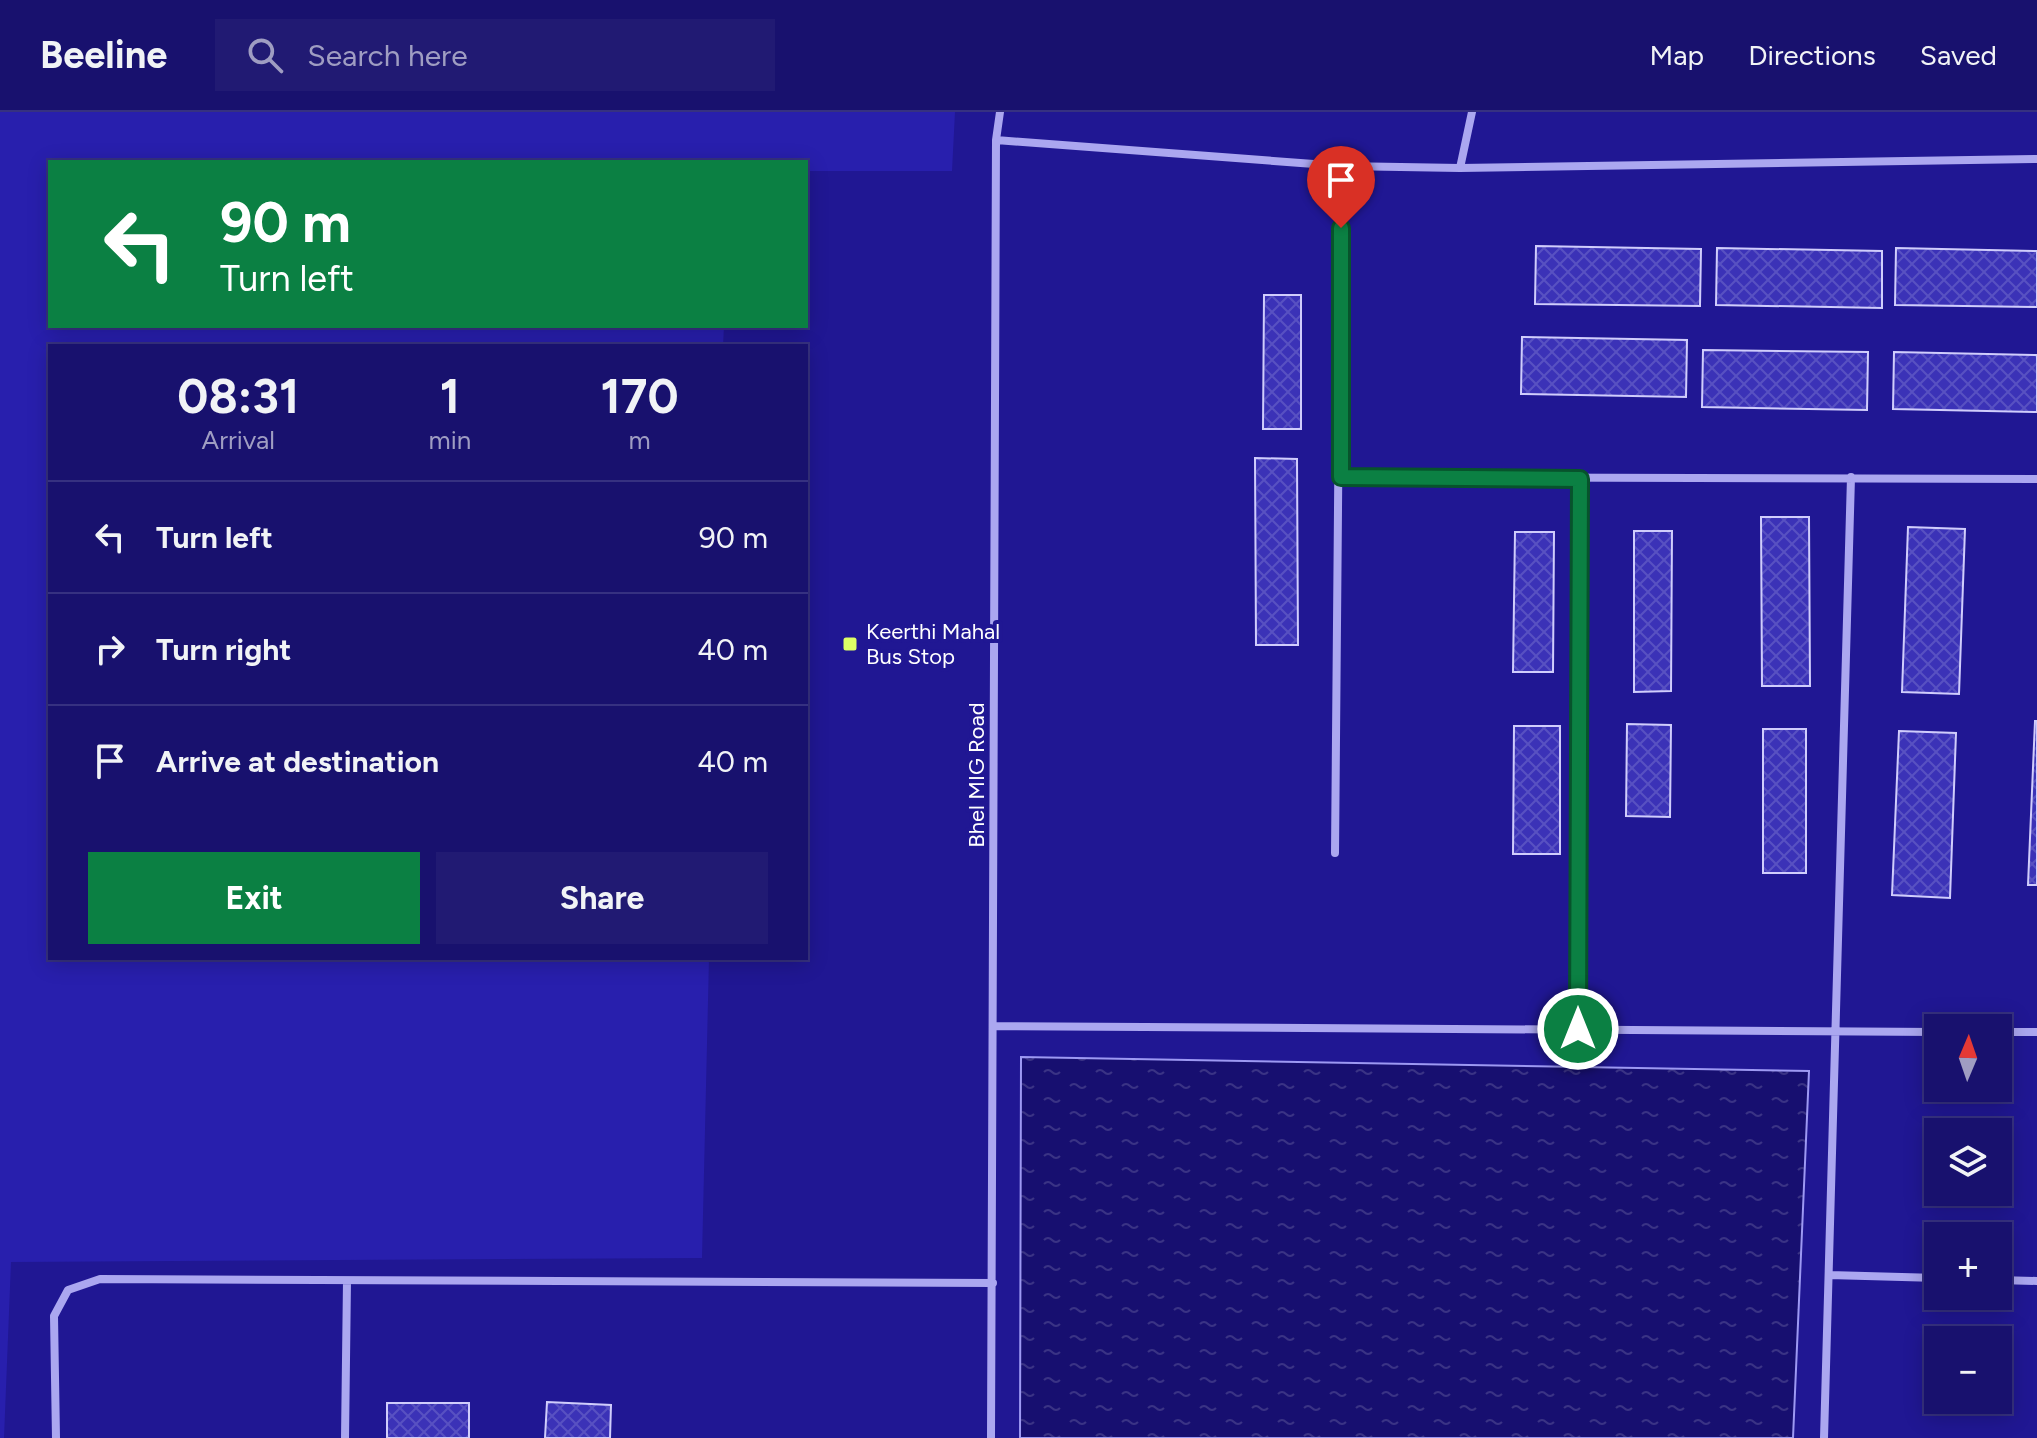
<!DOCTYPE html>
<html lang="en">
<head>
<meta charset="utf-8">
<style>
  :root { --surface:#18116e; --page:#211a73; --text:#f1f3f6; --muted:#9f9dc2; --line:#363181; --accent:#0b8043 }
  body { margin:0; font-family:Figtree,sans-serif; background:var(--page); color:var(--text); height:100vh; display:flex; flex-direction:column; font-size:30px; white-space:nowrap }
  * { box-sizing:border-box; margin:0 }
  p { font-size:26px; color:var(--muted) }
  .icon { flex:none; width:44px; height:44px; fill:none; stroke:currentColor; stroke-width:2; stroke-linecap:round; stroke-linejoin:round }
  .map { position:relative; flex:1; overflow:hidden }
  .panel { position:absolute; left:48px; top:232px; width:760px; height:616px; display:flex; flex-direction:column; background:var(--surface); border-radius:0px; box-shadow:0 4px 20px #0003,0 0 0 2px var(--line) }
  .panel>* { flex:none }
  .guide { position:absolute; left:48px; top:48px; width:760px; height:168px; border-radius:0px; box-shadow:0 4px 20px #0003,0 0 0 2px var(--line); background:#0b8043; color:#fff; overflow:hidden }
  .needle { width:52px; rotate:2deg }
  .fabs { position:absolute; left:1924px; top:902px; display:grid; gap:16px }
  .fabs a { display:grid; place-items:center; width:88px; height:88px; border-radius:0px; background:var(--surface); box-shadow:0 4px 20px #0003,0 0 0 2px var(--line); font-size:40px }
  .pin { position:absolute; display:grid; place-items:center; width:68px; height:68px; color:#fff; margin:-82px -34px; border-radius:50% 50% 50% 0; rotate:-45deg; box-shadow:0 0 8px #0007 }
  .pin .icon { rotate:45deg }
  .me { position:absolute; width:88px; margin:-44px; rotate:0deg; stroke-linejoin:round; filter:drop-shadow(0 0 6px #0008) }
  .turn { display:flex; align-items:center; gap:28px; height:168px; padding:0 40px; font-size:36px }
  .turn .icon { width:104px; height:104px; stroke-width:2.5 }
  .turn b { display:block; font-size:56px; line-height:68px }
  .eta { display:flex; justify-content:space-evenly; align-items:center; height:136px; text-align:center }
  .eta b { font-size:48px; font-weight:700; line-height:56px }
  .action { display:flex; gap:16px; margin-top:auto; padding:16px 40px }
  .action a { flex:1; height:92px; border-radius:0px; background:var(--accent); color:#fff; font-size:32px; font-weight:700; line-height:92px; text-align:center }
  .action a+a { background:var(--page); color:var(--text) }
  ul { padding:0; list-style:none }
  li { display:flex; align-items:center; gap:24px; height:112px; padding:0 40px; border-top:2px solid var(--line) }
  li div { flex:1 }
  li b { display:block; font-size:30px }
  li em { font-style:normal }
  header { display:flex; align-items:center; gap:48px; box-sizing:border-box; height:112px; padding:0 40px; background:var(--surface); border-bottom:2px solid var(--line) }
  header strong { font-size:38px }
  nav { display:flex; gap:44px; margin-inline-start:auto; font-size:28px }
  .search { width:560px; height:72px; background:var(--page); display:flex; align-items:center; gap:20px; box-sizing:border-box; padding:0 28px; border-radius:0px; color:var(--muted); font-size:30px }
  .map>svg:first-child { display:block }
</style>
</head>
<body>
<header>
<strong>Beeline</strong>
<div class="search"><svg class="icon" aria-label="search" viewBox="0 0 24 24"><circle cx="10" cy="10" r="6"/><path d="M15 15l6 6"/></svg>Search here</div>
<nav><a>Map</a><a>Directions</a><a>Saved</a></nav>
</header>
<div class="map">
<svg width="2037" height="1326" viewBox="0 0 2037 1326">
  <defs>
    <pattern id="water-ripples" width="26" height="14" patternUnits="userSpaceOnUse" patternTransform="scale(2)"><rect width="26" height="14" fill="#170f70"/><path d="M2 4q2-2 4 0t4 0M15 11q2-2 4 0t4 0" fill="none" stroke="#3a3385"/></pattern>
    <pattern id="building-cross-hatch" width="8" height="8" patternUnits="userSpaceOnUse" patternTransform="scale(2)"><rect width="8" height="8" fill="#3b32b7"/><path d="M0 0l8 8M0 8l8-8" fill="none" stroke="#5851c2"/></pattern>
  </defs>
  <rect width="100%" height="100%" fill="#201793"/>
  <!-- green -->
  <path fill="#281fad" d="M0 0H955L952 59H806V50H50V214H724L723 234H50V846H709L702 1146 11 1150 4 1326H0Z"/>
  <!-- water -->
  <path fill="url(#water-ripples)" stroke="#9d99f3" stroke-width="2" d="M1021 945 1809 959 1793 1326H1020Z"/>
  <!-- building -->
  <path fill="url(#building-cross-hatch)" stroke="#d0cdfc" stroke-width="2" d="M1536 134 1701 137 1700 194 1535 192Z
    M1717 136 1882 139V196L1716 193Z
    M1896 136 2037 139V195L1895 193Z
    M1264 183H1301V317H1263Z
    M1522 225 1687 228 1686 285 1521 282Z
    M1703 238 1868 240 1867 298 1702 295Z
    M1894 240 2037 243V300L1893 297Z
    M1255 346 1297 347 1298 533H1256Z
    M1761 405H1809L1810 574H1762Z
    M1908 415 1965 417 1959 582 1902 580Z
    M1634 419H1672L1671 579 1634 580Z
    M1515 420H1554L1553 560H1513Z
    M2035 609H2037V773H2028Z
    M1627 612 1671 613 1670 705 1626 704Z
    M1514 614H1560V742H1513Z
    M1763 617H1806V761H1763Z
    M1899 619 1956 621 1950 786 1892 783Z
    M547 1290 611 1293 610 1326H545Z
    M387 1291H469V1326H387Z"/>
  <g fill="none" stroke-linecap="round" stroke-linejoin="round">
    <!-- street -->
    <path stroke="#aba7f0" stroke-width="8" d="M996 28 1341 54 1460 56 2037 47
      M1460 56 1472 0
      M1341 365 2037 367
      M1335 741 1341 54
      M993 914 1938 920
      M1578 917 1580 367
      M1998 920H2037
      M1829 1163 1938 1166
      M1998 1168 2037 1169
      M56 1326 54 1204 68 1178 100 1167 993 1171
      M345 1326 347 1169
      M991 1326 996 28 1000 0
      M1824 1326 1851 365"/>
  </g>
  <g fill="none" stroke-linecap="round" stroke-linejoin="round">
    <!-- route casing -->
    <g stroke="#07532c" stroke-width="20">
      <path id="route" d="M1341 116V365L1580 367 1578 917"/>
    </g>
    <!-- route -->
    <use href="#route" stroke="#0b8043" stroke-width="14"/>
  </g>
  <!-- markers -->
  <rect fill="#df6" stroke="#201793" stroke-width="3" x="842" y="524" width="16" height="16" rx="4"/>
  <g text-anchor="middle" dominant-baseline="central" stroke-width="8" stroke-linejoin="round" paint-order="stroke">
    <!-- poi labels -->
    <g font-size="22" fill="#fff" stroke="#201793" text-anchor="start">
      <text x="866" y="519">Keerthi Mahal<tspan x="866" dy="25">Bus Stop</tspan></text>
    </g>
    <!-- street labels -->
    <g font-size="22" fill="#fff" stroke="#201793">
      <text transform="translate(976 663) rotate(-90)">Bhel MIG Road</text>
    </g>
  </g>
</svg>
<div class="fabs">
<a><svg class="needle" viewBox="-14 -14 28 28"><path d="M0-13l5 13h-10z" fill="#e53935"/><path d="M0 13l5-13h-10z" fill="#9f9dc2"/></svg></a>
<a><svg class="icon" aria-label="layers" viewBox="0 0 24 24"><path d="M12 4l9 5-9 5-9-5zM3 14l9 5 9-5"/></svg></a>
<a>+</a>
<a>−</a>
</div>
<div class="pin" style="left:1341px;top:116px;background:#d93025"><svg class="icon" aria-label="arrive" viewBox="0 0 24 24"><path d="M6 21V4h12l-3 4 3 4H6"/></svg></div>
<svg class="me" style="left:1578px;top:917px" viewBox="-20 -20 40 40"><circle r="17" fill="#0b8043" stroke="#fff" stroke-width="3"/><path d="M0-11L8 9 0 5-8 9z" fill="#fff"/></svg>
<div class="guide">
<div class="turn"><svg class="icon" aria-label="left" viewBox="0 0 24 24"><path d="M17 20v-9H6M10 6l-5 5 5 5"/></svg><div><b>90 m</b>Turn left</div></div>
</div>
<section class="panel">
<div class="eta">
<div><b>08:31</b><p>Arrival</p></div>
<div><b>1</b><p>min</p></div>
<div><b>170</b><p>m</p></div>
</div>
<ul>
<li><svg class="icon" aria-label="left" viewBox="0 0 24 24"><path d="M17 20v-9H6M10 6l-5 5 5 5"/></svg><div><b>Turn left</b></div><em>90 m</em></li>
<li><svg class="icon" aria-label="right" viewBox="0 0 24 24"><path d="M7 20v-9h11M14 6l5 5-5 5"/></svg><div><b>Turn right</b></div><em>40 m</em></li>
<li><svg class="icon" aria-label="arrive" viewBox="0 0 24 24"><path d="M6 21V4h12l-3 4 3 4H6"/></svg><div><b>Arrive at destination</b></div><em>40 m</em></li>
</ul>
<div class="action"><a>Exit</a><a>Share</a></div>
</section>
</div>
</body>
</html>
